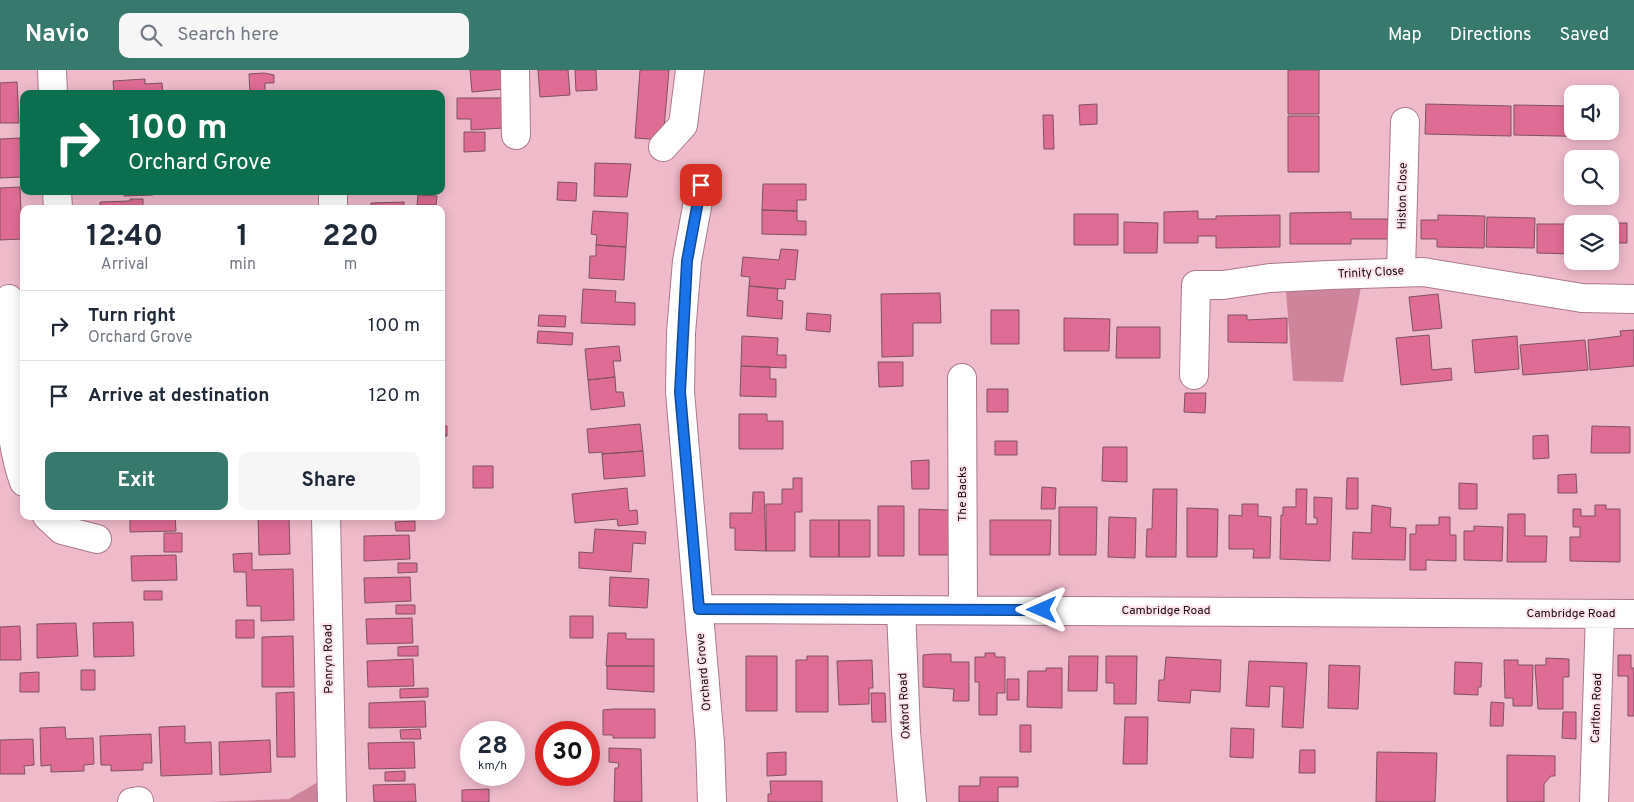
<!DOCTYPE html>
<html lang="en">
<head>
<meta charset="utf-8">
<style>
  :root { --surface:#fff; --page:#f6f6f7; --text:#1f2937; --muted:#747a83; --line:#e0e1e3; --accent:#377a6d }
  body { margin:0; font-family:Overpass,sans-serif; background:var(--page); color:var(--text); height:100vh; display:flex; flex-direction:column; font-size:19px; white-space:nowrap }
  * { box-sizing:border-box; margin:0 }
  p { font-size:16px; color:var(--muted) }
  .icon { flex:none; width:28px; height:28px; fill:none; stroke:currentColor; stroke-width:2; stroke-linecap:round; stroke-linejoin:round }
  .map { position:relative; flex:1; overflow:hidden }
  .panel { position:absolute; left:20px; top:135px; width:425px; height:315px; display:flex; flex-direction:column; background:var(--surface); border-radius:10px; box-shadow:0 2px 12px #0003 }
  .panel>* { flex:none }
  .banner { position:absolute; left:20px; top:20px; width:425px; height:105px; border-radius:10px; box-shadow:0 2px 12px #0003; background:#0b6e4f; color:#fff; overflow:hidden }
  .controls { position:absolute; left:1564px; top:15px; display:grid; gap:10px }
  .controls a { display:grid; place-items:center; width:55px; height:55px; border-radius:10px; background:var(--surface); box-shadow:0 2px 12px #0003; font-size:25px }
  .speed { position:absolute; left:460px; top:651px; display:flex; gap:10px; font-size:25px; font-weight:700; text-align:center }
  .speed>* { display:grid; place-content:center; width:65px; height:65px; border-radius:50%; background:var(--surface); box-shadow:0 2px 12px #0003; line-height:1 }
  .speed small { font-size:12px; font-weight:400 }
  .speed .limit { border:8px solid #d22; background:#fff; color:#111 }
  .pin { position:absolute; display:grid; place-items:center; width:42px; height:42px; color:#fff; margin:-21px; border-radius:10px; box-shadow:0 2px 8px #0006 }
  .me { position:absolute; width:55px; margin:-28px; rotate:270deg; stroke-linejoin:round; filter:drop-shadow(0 0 4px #0008) }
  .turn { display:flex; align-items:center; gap:18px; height:105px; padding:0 25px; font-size:22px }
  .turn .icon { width:65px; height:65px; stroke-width:2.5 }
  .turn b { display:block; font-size:35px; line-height:42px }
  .eta { display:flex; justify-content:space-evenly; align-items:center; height:85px; text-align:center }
  .eta b { font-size:30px; font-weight:700; line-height:35px }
  .primary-button { display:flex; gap:10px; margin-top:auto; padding:10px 25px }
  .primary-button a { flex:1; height:58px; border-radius:10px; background:var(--accent); color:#fff; font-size:20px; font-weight:700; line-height:58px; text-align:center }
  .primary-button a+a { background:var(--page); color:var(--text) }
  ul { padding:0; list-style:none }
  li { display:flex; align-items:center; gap:15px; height:70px; padding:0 25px; border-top:1px solid var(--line) }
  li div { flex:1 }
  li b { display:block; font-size:19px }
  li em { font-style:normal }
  header { display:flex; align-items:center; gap:30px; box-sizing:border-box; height:70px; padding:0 25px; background:var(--accent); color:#fff }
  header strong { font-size:24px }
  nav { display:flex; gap:28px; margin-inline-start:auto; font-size:18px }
  .search { width:350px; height:45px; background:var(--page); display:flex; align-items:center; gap:12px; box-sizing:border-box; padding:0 18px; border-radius:10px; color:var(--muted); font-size:19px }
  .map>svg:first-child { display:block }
</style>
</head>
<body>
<header>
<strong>Navio</strong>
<div class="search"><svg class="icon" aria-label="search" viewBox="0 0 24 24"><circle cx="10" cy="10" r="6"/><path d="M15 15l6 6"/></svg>Search here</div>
<nav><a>Map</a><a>Directions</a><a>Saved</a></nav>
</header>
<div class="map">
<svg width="1634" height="732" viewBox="0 0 1634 732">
  <rect width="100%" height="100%" fill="#efbaca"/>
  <!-- green -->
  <path fill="#ce859c" d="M1361 217 1343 312 1293 311 1286 221Z
    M323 709 324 732H210L289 729Z"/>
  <!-- building -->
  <path fill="#df6c95" stroke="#7f5260" d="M470 0H502L504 19 472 22Z
    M538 0H568L570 25 540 27Z
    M575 0H596L597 20 576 21Z
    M640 0H669L663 70 635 68Z
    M1288 0H1319V44H1288Z
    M264 3 274 5V13H265V24H250L249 4Z
    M145 9V14L162 13 163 24H114L113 11Z
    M17 12 19 53H0V13Z
    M457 28H503V58L471 60V49H457Z
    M1097 34V54L1080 55 1079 35Z
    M1426 34 1511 36V66L1425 64Z
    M1514 35 1572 36V61H1603V67L1514 65Z
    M1043 45H1053L1054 79H1044Z
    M1288 46H1319V102H1288Z
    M464 62H485V81L464 82Z
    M20 68 21 107 0 108V69Z
    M595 93 631 94 627 127 594 126Z
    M558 112 577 113 576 131 557 130Z
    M763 114H806V130H797V141L762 140Z
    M20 117 22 169 0 170V118Z
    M124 121H153V125L124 126Z
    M418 125 437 126 436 135H417Z
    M130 129H143V139H100V132L130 131Z
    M404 132V139H371V133Z
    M762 140 797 141V151H806V165L762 164Z
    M593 141 628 143 626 177 596 175 597 165 591 164Z
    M1198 141V149H1216V146L1280 145V177L1216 178V166H1198V173H1164V142Z
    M1351 142V149H1388V169H1351V174H1290V143Z
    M1074 144H1118V175H1074Z
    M1438 145 1485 146 1484 178 1437 177V169H1421V150H1438Z
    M1487 147 1535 148 1534 178 1486 177Z
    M1124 152 1158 153 1157 183H1124Z
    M1609 153H1627V173H1610Z
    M1537 154H1572V184L1537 183Z
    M441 173H444V192H441Z
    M596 175 626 177 624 210 589 208 590 186H596Z
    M781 179 798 180 795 210 786 209 785 219 749 216 750 207 741 206 743 187 779 190Z
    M749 216 778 219 777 230 783 231 782 249 747 246Z
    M583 219 616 221 615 232 635 233V255L581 253Z
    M940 223 941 253H913V286L882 287 881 224Z
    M1438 224 1442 258 1413 261 1409 227Z
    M991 240H1019V274H991Z
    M807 243 831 245 830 262 806 260Z
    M539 245 566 246 565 257 538 256Z
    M1228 245H1247V250L1287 248V273L1228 272Z
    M1064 248 1110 249 1109 281H1064Z
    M1117 257H1160V288H1116Z
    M1634 260V296L1590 300 1588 270 1621 266 1620 261Z
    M538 261 573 263 572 275 537 273Z
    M1429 265 1432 300 1451 298 1452 310 1401 315 1396 268Z
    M742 266 778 268 777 285H786V298L741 296Z
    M1517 266 1519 299 1475 303 1472 270Z
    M1585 270 1588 300 1523 305 1520 275Z
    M619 276 621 291H613L615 307 588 310 585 279Z
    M441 292H444V311H441Z
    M878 292H903V316L879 317Z
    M741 296 770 297V309H776V327L740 326Z
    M615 307 616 322H623L625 336 591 340 588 310Z
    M987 319H1008V342H987Z
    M1185 323H1206L1205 343 1184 342Z
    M739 344H767V351H783V379H739Z
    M640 354 643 381 602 384V382L589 383 587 359Z
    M441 356H447V366H441Z
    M1592 356 1630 357V383H1591Z
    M1548 365 1549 388 1533 389V366Z
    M995 371H1017V385H995Z
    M1103 377H1127V412L1102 411Z
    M643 381 645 406 604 409 602 384Z
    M929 390V419H912L911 391Z
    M473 396H493V418H473Z
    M1576 404 1577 423H1558V405Z
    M793 408H802V442H795V481H766V434H782V419H793Z
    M1347 408H1358V439H1346Z
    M1459 413 1477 414V439H1459Z
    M1042 417 1056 418 1055 439H1041Z
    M627 418 629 441 637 440 638 454 618 456 617 449 575 453 572 424Z
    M1153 419H1177L1176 487H1146L1147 459H1152Z
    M1296 419H1307L1306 454H1317V448H1314V427L1332 428 1330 491 1280 489 1281 445H1283V437H1296Z
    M753 422H764L766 481 735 480V458H730V443H752Z
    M1242 434H1258V446L1271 447 1270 488H1253L1254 479H1229V445L1242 446Z
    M1372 435 1391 438 1390 457 1406 458 1405 490 1352 489 1353 462 1371 463Z
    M1595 435H1606V439H1620V492L1570 491V467H1580V457H1573V439H1581V446H1595Z
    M878 436H904V486H878Z
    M1059 437H1097L1096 485H1059Z
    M1187 438 1218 439 1217 487H1187Z
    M919 439 949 440V485H919Z
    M1508 444H1525V466H1547L1546 492H1507Z
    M130 446H175L176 461 130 462Z
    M258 446H289L290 484 259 485Z
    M363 446H409V447L363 448Z
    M1109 447 1136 448 1135 488 1108 487Z
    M1439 447H1450V465H1456V491L1426 490V500H1410V464H1416V455H1439Z
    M810 450H839V487H810Z
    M839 450H870V487H839Z
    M990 450H1051L1050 485H990Z
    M415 451V461H396L395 452Z
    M1474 456 1503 457 1502 491 1464 490V461H1474Z
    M595 459 646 462 645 474 633 473 631 502 579 498V482L593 483Z
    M164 463H182V482H164Z
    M409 465 410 489 364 491V466Z
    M252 483V500L293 499 294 550 261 551V536H247L246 502H234L233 484Z
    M176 485 177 510 132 511 131 486Z
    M398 493H417V502L398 503Z
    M410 507 411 531 365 533 364 508Z
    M610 507 649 509 647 538 609 536Z
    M144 521H162V530H144Z
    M396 535H415V544H396Z
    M570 546H593V568H570Z
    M412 548 413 573 367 574 366 549Z
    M236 550H254V568H236Z
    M133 552 134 586 94 587 93 553Z
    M76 553 78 586 37 588V554Z
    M20 556 21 590H0V557Z
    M608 563H626V569H654V596H606Z
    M293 566 294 617H262V567Z
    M418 576V586H398V577Z
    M985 583H995V587H1005V623H997V645H979V612H975V587H985Z
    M934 584H951V592H969V631H953L954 619 923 617V585Z
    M1618 585H1631V598H1634V646H1628V606H1618Z
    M746 586H777V641H746Z
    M807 586H828V642H796V590H807Z
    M1069 586H1098L1097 621H1068Z
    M1106 586H1137L1136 634H1114V613H1106Z
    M1166 587 1221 590 1220 622 1191 620 1190 633 1158 631 1159 610H1164Z
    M1546 588 1569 589V607H1563V639H1538L1535 595H1546Z
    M413 589 414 616 368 617 367 591Z
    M872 590 873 618H869V634L839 635 837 591Z
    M1504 590H1518V595H1533L1532 636H1513V628H1505Z
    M1249 591 1307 593 1303 658 1282 657 1284 617 1270 616 1269 637 1246 636Z
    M1455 592 1482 593 1481 617H1478V625L1454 624Z
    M1329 595 1360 596 1358 639 1328 638Z
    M607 596H654V622L607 619Z
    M1046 598H1062V638L1027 637 1028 601H1046Z
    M81 600H95V620H81Z
    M39 602V622H20V603Z
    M1007 609H1019V630H1007Z
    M428 618V627L400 628V619Z
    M294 622 295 687H277L276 623Z
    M871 623H885L886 652H872Z
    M425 631 426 657 369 658V633Z
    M1491 632 1504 633 1503 656H1490Z
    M613 639H655V668H613V665H603V640Z
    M1563 642H1576V669L1562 668Z
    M1125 647H1148L1147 694H1123Z
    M1020 655H1031V682H1020Z
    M185 656V673L211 672 212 704 161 706 159 657Z
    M65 657 66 669 93 668 94 694 84 695V701L51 702V695L41 696 40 658Z
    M554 657 578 658V662H553Z
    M1231 658 1254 659 1253 688 1230 687Z
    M420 659 421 669H401L400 660Z
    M151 664 152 693H143V700L111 701V695H101L100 666Z
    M33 669 34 695 24 696 25 704H0V670Z
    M270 670 271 702 220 705 219 672Z
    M414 672 415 698 369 699 368 673Z
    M609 678 641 679 642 732H614L615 698H618L619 693 609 692Z
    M1300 680H1315V703H1299Z
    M786 682V705L767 706V683Z
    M1377 682 1437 683 1435 732H1376Z
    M1507 685 1555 686V706H1551L1544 714V732H1507Z
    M405 701V711H385V702Z
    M980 707H1018V717H998V732H959V716H980Z
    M770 711H822V732H768V724H771Z
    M415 714 416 732H374L373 715Z
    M489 719V732H462V720Z"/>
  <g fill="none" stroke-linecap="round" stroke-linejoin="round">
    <!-- minor casing -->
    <g stroke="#ab7a89" stroke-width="30">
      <path id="minor" d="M52 0 53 24
        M515 0 516 65
        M663 77 683 55 690 0
        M701 115 687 191 681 263 680 322 710 673 712 732
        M57 121 58 139
        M333 126V139
        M1401 201 1405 52
        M9 229C10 288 4 357 24 412
        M1194 305 1196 215H1223L1270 208 1329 205 1423 202 1582 228 1634 229
        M962 308 963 540
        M47 446 62 460 97 469
        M326 446 332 732
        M699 539 1634 544
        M901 540 906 662 912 732
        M132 732 139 731
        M1594 732 1600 544"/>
    </g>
    <!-- minor -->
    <use href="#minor" stroke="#fff" stroke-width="28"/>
  </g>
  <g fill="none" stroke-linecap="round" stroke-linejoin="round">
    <!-- route casing -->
    <g stroke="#114b97" stroke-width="12">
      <path id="route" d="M701 115 687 191 680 322 699 539 1042 540"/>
    </g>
    <!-- route -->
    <use href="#route" stroke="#1a73e8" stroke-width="9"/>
  </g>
  <g text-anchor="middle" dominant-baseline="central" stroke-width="4" stroke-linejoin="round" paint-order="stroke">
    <!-- street labels -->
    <g font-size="12" fill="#19080e" stroke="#ffe3eb">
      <text transform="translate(1403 126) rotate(-89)">Histon Close</text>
      <text transform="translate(1371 203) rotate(-3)">Trinity Close</text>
      <text transform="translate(963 424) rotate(-90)">The Backs</text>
      <text x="1166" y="541">Cambridge Road</text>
      <text x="1571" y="544">Cambridge Road</text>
      <text transform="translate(329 589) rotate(-91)">Penryn Road</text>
      <text transform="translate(704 602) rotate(-95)">Orchard Grove</text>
      <text transform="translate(905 636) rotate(-93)">Oxford Road</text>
      <text transform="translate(1597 638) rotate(-88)">Carlton Road</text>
    </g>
  </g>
</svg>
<div class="controls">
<a><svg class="icon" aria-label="sound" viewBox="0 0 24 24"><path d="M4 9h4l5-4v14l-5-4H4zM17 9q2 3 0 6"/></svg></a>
<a><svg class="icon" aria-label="search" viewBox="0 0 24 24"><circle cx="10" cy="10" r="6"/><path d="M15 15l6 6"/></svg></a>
<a><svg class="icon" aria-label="layers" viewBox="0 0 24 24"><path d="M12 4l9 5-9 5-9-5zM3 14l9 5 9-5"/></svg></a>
</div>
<div class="speed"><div>28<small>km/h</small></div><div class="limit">30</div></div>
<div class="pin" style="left:701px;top:115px;background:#d93025"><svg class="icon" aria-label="arrive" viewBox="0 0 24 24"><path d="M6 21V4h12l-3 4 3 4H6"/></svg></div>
<svg class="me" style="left:1042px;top:540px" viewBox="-20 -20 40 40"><path d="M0-17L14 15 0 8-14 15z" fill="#1a73e8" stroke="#fff" stroke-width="4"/></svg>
<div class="banner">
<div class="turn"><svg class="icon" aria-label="right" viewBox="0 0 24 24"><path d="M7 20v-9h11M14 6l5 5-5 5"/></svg><div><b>100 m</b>Orchard Grove</div></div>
</div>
<section class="panel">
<div class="eta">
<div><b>12:40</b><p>Arrival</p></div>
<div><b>1</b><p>min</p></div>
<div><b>220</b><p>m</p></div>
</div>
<ul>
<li><svg class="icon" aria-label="right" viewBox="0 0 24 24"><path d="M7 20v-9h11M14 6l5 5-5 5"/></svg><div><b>Turn right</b><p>Orchard Grove</p></div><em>100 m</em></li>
<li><svg class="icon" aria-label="arrive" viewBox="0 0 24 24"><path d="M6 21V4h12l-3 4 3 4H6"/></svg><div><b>Arrive at destination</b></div><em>120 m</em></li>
</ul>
<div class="primary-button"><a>Exit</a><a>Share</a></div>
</section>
</div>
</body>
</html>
